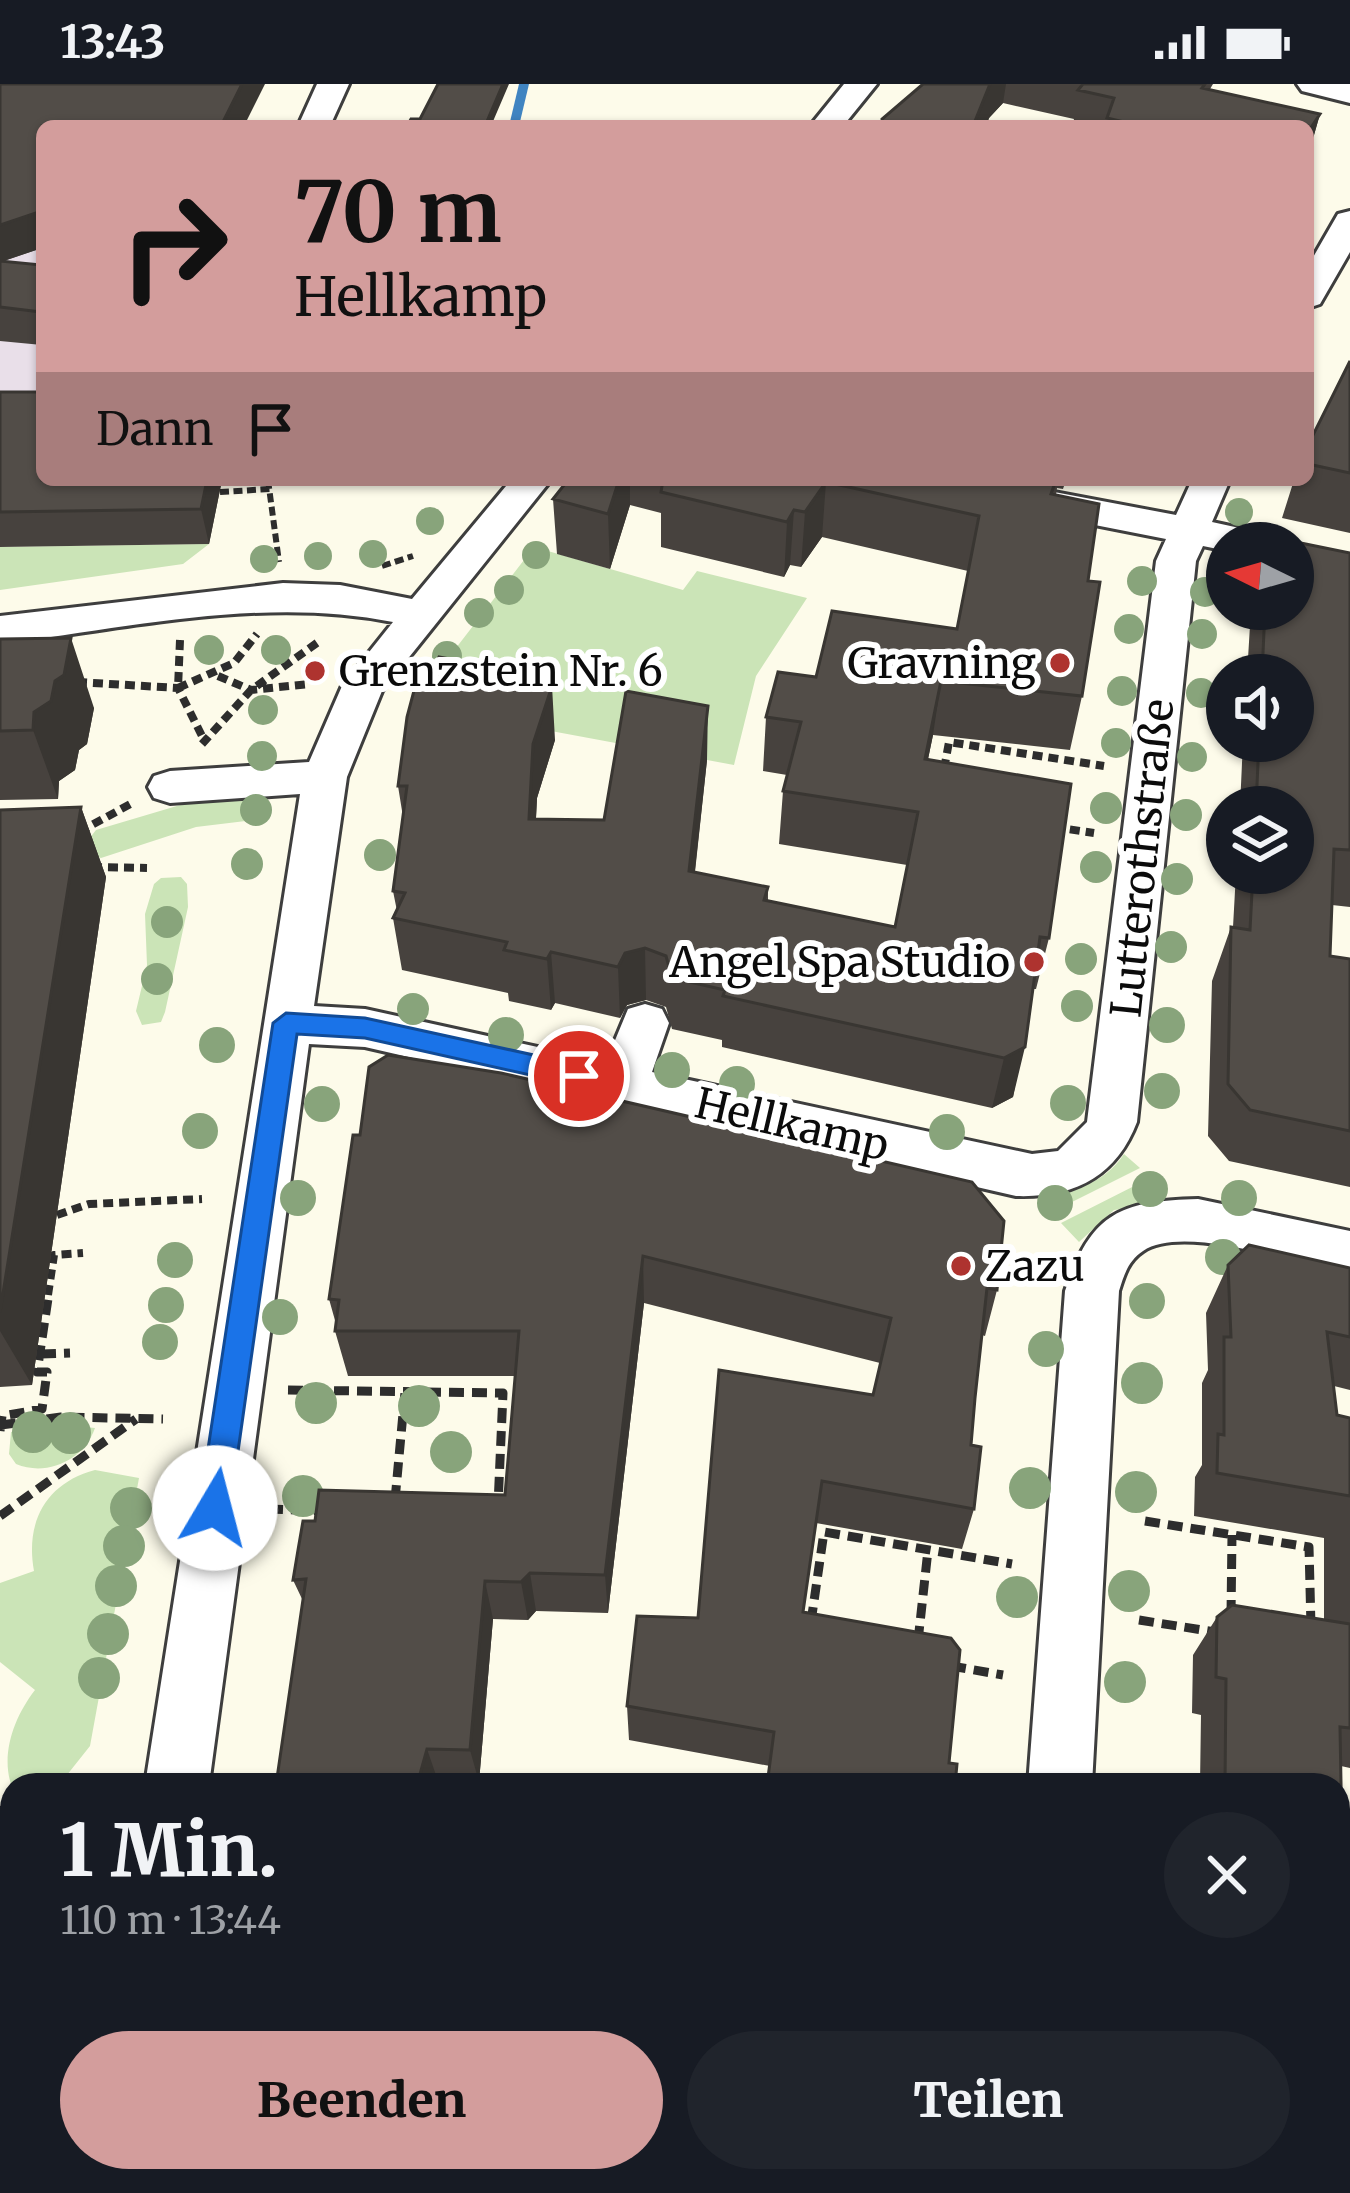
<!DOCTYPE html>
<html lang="de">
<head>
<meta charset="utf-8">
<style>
  :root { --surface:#171b24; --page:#20242c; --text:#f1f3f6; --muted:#9ea1a6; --accent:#d39d9c }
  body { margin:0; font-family:Merriweather,serif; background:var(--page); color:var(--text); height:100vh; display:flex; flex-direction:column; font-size:45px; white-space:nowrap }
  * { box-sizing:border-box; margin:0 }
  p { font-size:39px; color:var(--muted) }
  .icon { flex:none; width:66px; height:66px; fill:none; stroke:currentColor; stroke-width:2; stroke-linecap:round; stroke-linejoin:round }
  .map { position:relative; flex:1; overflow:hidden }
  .sheet { position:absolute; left:0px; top:1689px; width:1350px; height:420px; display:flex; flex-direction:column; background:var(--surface); border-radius:36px 36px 0 0; box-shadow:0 3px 9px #0004 }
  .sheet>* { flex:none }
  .hud { position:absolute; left:36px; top:36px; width:1278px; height:366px; border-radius:18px; box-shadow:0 3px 9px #0004; background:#d39d9c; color:#111; overflow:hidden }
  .needle { width:78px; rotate:275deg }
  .controls { position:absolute; left:1206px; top:438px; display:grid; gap:24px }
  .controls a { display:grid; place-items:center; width:108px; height:108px; border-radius:50%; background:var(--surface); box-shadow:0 3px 9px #0004; font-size:60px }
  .pin { position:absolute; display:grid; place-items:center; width:102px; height:102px; color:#fff; margin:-51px; border:6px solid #fff; border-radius:50%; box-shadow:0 3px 12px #0007 }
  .me { position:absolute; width:132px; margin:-66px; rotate:8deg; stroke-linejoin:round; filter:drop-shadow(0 0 9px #0008) }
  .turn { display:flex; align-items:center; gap:42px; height:252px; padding:0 60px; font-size:54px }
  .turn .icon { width:156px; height:156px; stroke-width:2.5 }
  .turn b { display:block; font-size:84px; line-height:102px }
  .then { display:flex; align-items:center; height:114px; padding:0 60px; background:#0003; gap:24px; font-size:45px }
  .round { display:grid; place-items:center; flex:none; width:126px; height:126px; border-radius:63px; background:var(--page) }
  .headline { display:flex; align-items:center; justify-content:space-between; height:204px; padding:0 60px }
  h1 { font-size:72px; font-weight:800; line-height:90px }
  .action { display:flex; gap:24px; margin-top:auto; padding:24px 60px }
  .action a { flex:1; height:138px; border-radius:72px; background:var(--accent); color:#111; font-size:48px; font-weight:800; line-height:138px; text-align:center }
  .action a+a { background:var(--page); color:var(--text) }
  .status { display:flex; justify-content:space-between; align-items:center; height:84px; padding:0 60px; background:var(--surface); direction:ltr }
  .status svg { height:33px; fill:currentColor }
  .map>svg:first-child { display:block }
</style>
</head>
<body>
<div class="status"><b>13:43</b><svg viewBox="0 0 49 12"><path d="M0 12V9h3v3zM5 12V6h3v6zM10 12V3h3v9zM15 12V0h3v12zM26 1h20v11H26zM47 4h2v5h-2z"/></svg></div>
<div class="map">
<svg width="1350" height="2109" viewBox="0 0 1350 2109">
  <rect width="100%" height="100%" fill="#fdfbea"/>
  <!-- industrial -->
  <path fill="#e9dfe9" d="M0 44 42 64V342L0 343Z"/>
  <!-- green -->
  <path fill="#cbe4b7" d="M209 460 183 480 0 506V463Z
    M534 463 683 506 697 487 807 514 756 592 734 681 412 621Z
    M197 716H265L262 735 196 743 101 774 91 771 89 755 96 746Z
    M181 793 187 800 188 823 165 928 161 938 142 941 136 927 147 881 145 830 154 800 161 794Z
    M1124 1070 1140 1084 1052 1128 1035 1111C1071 1107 1103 1102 1124 1070Z
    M1150 1094 1166 1119 1114 1126 1079 1158 1061 1139Z
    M54 1340 95 1344C84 1376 47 1393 16 1380L9 1370 11 1348Z
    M95 1386 139 1394 90 1662 59 1701 12 1703C0 1671 14 1633 35 1606L0 1578V1499L34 1487C25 1438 46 1399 95 1386Z
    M12 1963V2097H92L84 2109H0V1972Z"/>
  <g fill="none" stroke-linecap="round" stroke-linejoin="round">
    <!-- stream -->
    <path fill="#4084c1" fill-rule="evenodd" d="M519 0H529L519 42H509Z"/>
    <!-- minor casing -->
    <g stroke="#3e3e3e" stroke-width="6">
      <path id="minor" d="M317 0H349L330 42H298Z
        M844 0H877L843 42H810Z
        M1297 0H1350V19L1302 7Z
        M1350 127V168L1320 220 1308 224V182L1338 130Z
        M511 396H551L382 607 347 693 314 922 365 925 606 978 628 925 645 920 662 925 669 939 652 988 1032 1070 1058 1067 1087 1038 1156 477 1166 455 928 408 914 405 909 396H991L1176 431 1192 396H1230L1212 438 1267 450 1273 459H1227V467L1203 462 1196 477 1137 1038C1116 1093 1074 1114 1016 1112L365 963 309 960 209 1701H145L300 710 170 719 154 714 148 703 154 692 170 687 309 678 342 602 393 538C264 512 129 544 0 560V532L283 499 340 501 412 515Z
        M1198 1115 1350 1147V1193C1304 1181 1184 1139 1143 1167 1128 1177 1124 1191 1119 1207L1092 1701H1028L1065 1207C1091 1130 1118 1117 1198 1115Z
        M12 1874V1942L0 1947V1879Z
        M122 2097H192L187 2109H117Z
        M323 2097H407L412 2109H328Z
        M998 2097H1068L1067 2109H997Z"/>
    </g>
    <!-- path-far2 -->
    <path stroke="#2d2d2d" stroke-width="6" stroke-dasharray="9 4.5" stroke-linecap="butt" d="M268 396 279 478
      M220 408 270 405
      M382 482 413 472"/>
    <!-- path-far1 -->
    <path stroke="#2d2d2d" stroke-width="8" stroke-dasharray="10 6" stroke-linecap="butt" d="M180 556 178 604 234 579 257 550
      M218 592 251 606 309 600
      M77 598 178 604 204 656
      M202 660 251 606 321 556
      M944 685 949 658 1104 682
      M1054 743 1094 749
      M79 748 134 718
      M92 783 147 784
      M57 1131 89 1120 202 1115
      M48 1211 54 1171 83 1169"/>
    <!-- path -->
    <path stroke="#2d2d2d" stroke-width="9" stroke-dasharray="15 8" stroke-linecap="butt" d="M41 1270 70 1269
      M288 1306 503 1309 498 1421
      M1 1341 61 1333 163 1335
      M0 1347 2 1332 42 1325 47 1288H37L49 1208
      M395 1416 405 1308
      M268 1425 325 1427
      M0 1432 136 1335
      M1145 1437 1309 1463 1311 1543
      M1231 1531 1232 1451
      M1139 1536 1215 1548
      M811 1538 824 1448 1012 1480
      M918 1557 928 1466
      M951 1582 1003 1591
      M0 1722 5 1777"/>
    <!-- minor -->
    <use href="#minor" fill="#fff" fill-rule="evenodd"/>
  </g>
  <!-- trees -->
  <g fill="#88a47b">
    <circle cx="1239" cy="428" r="14"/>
    <circle cx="430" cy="437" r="14"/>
    <circle cx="373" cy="470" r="14"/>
    <circle cx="536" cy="471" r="14"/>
    <circle cx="318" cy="472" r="14"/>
    <circle cx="264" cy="475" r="14"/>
    <circle cx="1142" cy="497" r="15"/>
    <circle cx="509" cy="506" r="15"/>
    <circle cx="1205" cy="508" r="15"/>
    <circle cx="479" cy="529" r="15"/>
    <circle cx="1129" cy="545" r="15"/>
    <circle cx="1202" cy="550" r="15"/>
    <circle cx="209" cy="566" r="15"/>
    <circle cx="276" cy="566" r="15"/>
    <circle cx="447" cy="572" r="15"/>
    <circle cx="1122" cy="607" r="15"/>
    <circle cx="1201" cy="609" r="15"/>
    <circle cx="263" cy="626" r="15"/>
    <circle cx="1116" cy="659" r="15"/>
    <circle cx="262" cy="672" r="15"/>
    <circle cx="1192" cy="673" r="15"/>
    <circle cx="1106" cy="724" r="16"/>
    <circle cx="256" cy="726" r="16"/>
    <circle cx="1186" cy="731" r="16"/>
    <circle cx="380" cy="771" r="16"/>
    <circle cx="247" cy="780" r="16"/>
    <circle cx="1096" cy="783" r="16"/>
    <circle cx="1177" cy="795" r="16"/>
    <circle cx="167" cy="838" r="16"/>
    <circle cx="1171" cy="863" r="16"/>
    <circle cx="1081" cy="875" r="16"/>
    <circle cx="157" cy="895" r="16"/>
    <circle cx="1077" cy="922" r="16"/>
    <circle cx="413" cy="925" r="16"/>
    <circle cx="1167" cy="941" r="18"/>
    <circle cx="506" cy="951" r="18"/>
    <circle cx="217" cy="961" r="18"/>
    <circle cx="672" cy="986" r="18"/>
    <circle cx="737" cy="1000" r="18"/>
    <circle cx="1162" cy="1007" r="18"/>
    <circle cx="1068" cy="1019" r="18"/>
    <circle cx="322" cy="1020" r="18"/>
    <circle cx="200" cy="1047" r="18"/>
    <circle cx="947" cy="1048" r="18"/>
    <circle cx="1150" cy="1105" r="18"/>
    <circle cx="298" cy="1114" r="18"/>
    <circle cx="1239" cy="1114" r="18"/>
    <circle cx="1055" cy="1119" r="18"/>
    <circle cx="1223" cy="1173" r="18"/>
    <circle cx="175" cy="1176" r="18"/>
    <circle cx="1147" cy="1217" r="18"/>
    <circle cx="166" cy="1221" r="18"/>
    <circle cx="280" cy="1233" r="18"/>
    <circle cx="160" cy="1258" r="18"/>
    <circle cx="1046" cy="1265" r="18"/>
    <circle cx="1142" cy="1299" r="21"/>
    <circle cx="316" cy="1319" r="21"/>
    <circle cx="419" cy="1322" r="21"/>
    <circle cx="33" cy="1348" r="21"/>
    <circle cx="70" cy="1349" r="21"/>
    <circle cx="451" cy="1368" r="21"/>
    <circle cx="1030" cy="1404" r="21"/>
    <circle cx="1136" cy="1408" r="21"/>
    <circle cx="303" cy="1412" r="21"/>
    <circle cx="131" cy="1424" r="21"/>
    <circle cx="124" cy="1462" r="21"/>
    <circle cx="116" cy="1502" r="21"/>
    <circle cx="1129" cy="1507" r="21"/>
    <circle cx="1017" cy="1513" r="21"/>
    <circle cx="108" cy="1550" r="21"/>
    <circle cx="99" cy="1594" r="21"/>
    <circle cx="1125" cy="1598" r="21"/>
  </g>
  <!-- wall -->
  <path fill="#47423e" d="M0 0 42 42V164L4 177 42 181V261L0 257Z
    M923 0H1213L1210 5 1320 30 1308 72V42H1072L1074 35 1003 19 989 34 986 42H881L882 35Z
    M1350 277V449L1282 434 1294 396H1308V361Z
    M0 308 42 396H222L209 460 0 463Z
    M568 396H988L1005 400 1007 396H1066L1063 405 1057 404 1056 411 1088 497 1082 612 1070 666 933 651 928 675 1049 854 1036 905H1033L1013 1013 992 1024 722 963V956L672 945 666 923 646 916 627 921 620 934 555 919 551 926 509 917 508 909 402 886 393 834 397 827 393 807 403 733 398 702 502 594 555 656 537 714 536 735 604 736 707 676 695 788 768 803V816L895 843 907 781 779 760 783 707 787 691 763 687 766 633 816 593 957 545 968 487 822 453 801 483 790 481 784 493 661 463V429L630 421 610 485 557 470 553 415Z
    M1350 469V823L1332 821 1330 872 1350 875V1103L1229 1077 1208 1052 1212 897 1231 843H1233L1236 789H1293V723H1240L1243 657H1293V591H1247L1251 525H1293Z
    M0 555 94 624 87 660 79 666 75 686 59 697 58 715 0 716Z
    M81 723 106 793 32 1301 0 1303V726Z
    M353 1051 997 1206 985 1252 982 1251 971 1361 974 1425 962 1465 816 1439 770 1682 629 1656 627 1622 873 1311 880 1279 644 1219 608 1529 536 1527 528 1536 493 1535 479 1698 438 1697 303 1517 293 1496 315 1437 505 1411 515 1292H348L335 1247 336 1240 329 1215Z
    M1228 1181 1350 1184V1306L1334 1302 1337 1331 1350 1334V1684L1341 1682 1344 1865 1338 1870V1701H1200L1201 1631 1192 1629 1193 1571 1217 1533 1324 1536V1454L1194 1432 1195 1393 1202 1381V1299L1208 1286 1206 1229Z
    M1192 2097H1338L1350 2109H1191Z"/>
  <!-- shaded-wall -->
  <path fill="#393632" d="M242 0H265L244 42H221Z
    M503 0H509L491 42H485Z
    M990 0H1006L1003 19 989 34 986 42H973Z
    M1320 30 1308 72V48Z
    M42 127V164L0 178V141Z
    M207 396H222L209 460 201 425Z
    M619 396H630V421L610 485 608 430Z
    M826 398 822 453 801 483 805 428Z
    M794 426 790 481 784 493 787 438Z
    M71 554 94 624 87 660 79 666 75 686 59 697 58 715 33 646 34 628 55 597Z
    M941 597 933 651 917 728 925 675Z
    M552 602 555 656 537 714 533 788 529 735 533 660Z
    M708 622 707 676 689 840V787Z
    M81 723 106 793 32 1301 0 1247V1228Z
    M645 864 646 916 627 921 620 934 618 883 625 869Z
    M551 868 555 919 551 926 547 875Z
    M1025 963 1013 1013 992 1024 1004 974Z
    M643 1172 644 1219 608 1529 605 1491Z
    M530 1489 536 1527 528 1536 521 1498Z
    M485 1497 493 1535 479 1698 470 1666Z
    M427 1665 438 1697 437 1701H417Z"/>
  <!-- building -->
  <path fill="#524d48" stroke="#393632" stroke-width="3" d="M0 0H242L221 42H42V127L0 141Z
    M438 0H503L485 42H407L411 35H420Z
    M923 0H990L973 42H883L882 35Z
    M1083 0H1205L1202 4 1320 30 1308 48V42H1141L1107 34 1114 14 1078 6Z
    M0 177 42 181 41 228 0 223Z
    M1350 277V389L1308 380V361Z
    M0 308H42V396H207L201 425 0 428Z
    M568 396H619L608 430 553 415Z
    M663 396H988L1005 400 1007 396H1056L1051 410 1099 420 1088 497 1100 498 1082 612 941 597 925 675 1071 700 1049 854 1040 853 1025 963 1004 974 723 912 725 906 672 894 666 872 645 864 625 869 618 883 551 868 547 875 504 866 507 858 393 834 405 809 393 807 407 702H398L407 633 416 599 426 600 439 573 501 585 498 593 552 602 533 660 529 735 604 736 626 607 708 622 689 787 768 803 764 816 895 843 918 728 783 707 801 638 766 633 778 588 816 593 832 527 957 545 979 432 826 398 805 428 794 426 787 438 661 408Z
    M1291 457 1350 469V766L1334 765 1330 872 1350 875V1047L1250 1026 1228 1000 1231 843 1250 846 1253 789H1293V723H1256L1259 657H1293V591H1262L1265 525H1293V459H1285Z
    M71 554 64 591 55 597 51 617 34 628 33 646 0 647V555Z
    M81 723 0 1228V726Z
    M388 971 501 989 972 1098 1004 1137 997 1206 987 1204 975 1314 971 1361 981 1363 974 1425 822 1397 803 1528 951 1554 960 1566 949 1679 957 1680 955 1701H767L774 1648 627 1622 637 1532 698 1534 719 1286 873 1311 891 1234 643 1172 605 1491 530 1489 521 1498 485 1497 470 1666 427 1665 417 1701H276L306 1495 293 1496 298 1466 303 1437H315L319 1406 505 1411 519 1247H335L339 1216 329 1215 353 1051H360L369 983Z
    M1249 1161 1350 1184V1253L1327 1248 1337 1331 1350 1334V1412L1217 1389 1218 1350 1224 1351V1253H1231L1228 1181Z
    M1232 1521 1350 1540V1644L1340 1643 1344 1865 1338 1863V1701H1225L1226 1595 1216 1593 1217 1533Z
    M1338 2039 1350 2041V2109H1219V2097H1338Z"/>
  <!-- route -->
  <path fill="#1a73e8" stroke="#114b97" stroke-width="3" d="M286 929 365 934 579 981 593 992 579 1002 365 954 297 950 230 1424 226 1434 215 1438 204 1434 199 1424 273 939Z"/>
  <!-- markers -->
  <g fill="#ae332f" stroke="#fff" stroke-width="4.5">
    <circle cx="1060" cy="579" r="12"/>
    <circle cx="315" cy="587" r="12"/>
    <circle cx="1034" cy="878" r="12"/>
    <circle cx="961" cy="1182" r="12"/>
  </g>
  <g text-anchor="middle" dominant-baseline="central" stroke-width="12" stroke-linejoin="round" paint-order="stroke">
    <!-- poi labels -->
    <g font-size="42" fill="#0b0b0b" stroke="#fff" text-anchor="end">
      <text x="1036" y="579">Gravning</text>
      <text x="339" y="587" text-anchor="start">Grenzstein Nr. 6</text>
      <text x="1010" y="878">Angel Spa Studio</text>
      <text x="985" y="1182" text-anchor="start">Zazu</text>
    </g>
    <!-- street labels -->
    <g font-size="42" fill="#0b0b0b" stroke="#fff">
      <text transform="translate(1142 774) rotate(-84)">Lutterothstraße</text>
      <text transform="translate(792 1040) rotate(13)">Hellkamp</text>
    </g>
  </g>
</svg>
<div class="controls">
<a><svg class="needle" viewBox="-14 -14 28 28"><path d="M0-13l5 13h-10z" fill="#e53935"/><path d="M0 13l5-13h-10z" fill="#9ea1a6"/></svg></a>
<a><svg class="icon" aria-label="sound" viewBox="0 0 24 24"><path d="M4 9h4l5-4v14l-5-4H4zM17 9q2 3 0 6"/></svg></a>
<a><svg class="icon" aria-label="layers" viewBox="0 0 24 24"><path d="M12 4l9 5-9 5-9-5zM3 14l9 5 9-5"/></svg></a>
</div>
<div class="pin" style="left:579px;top:992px;background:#d93025"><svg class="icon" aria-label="arrive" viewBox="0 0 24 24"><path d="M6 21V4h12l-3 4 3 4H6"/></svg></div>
<svg class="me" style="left:215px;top:1424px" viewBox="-20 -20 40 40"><circle r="19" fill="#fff"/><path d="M0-13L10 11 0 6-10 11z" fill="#1a73e8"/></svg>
<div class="hud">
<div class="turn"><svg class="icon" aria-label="right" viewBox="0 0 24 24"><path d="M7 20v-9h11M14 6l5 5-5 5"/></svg><div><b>70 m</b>Hellkamp</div></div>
<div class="then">Dann<svg class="icon" aria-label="arrive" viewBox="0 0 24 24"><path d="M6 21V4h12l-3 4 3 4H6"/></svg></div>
</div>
<section class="sheet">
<div class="headline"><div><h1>1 Min.</h1><p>110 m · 13:44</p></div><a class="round"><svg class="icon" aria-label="close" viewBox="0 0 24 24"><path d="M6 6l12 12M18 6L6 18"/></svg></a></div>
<div class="action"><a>Beenden</a><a>Teilen</a></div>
</section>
</div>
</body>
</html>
